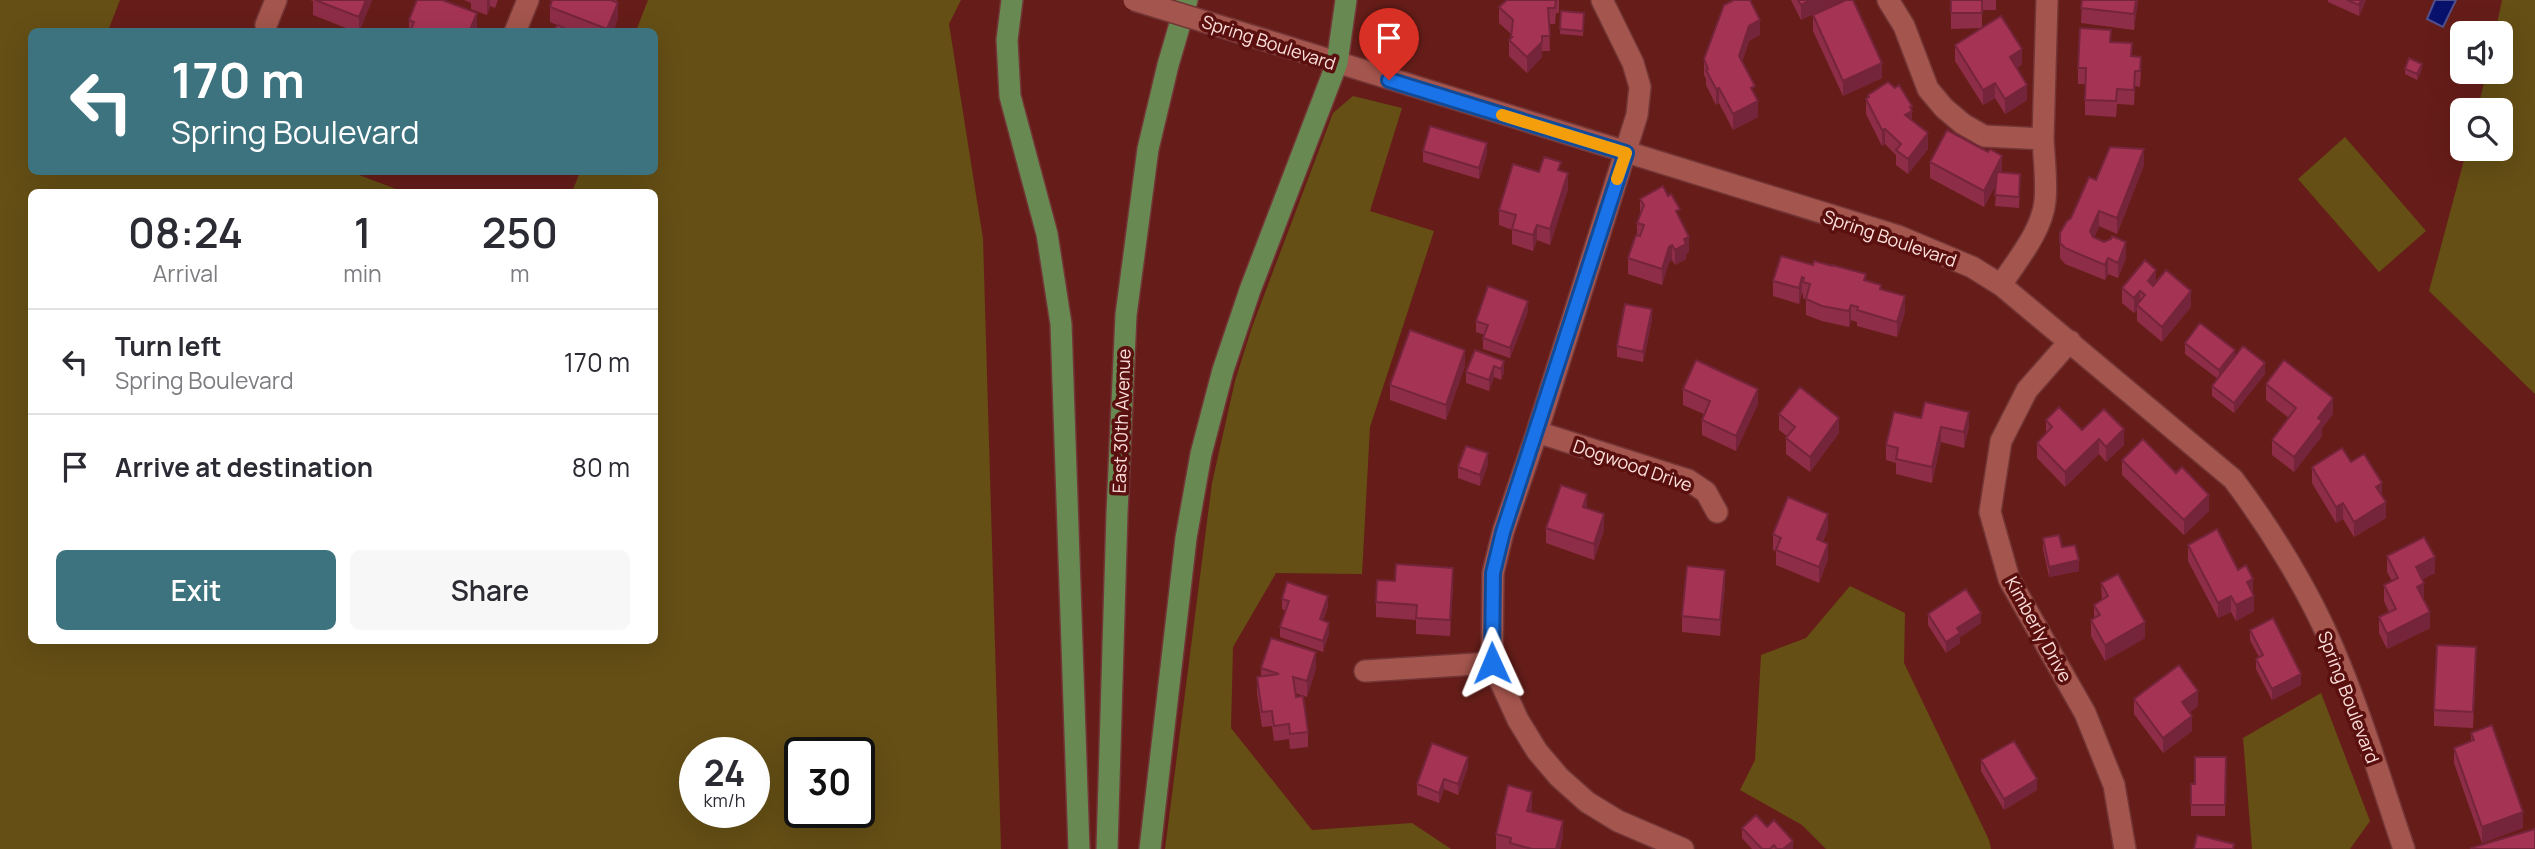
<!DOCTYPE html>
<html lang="en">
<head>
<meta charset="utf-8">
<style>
  :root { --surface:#fff; --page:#f7f7f7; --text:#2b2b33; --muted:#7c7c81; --line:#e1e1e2; --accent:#3d737e }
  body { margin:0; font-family:Manrope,sans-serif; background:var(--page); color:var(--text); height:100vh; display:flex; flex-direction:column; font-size:26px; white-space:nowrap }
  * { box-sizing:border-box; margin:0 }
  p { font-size:23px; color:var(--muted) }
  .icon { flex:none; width:38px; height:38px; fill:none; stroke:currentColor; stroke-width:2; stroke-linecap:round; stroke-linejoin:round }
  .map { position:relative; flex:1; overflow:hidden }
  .drawer { position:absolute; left:28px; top:189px; width:630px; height:455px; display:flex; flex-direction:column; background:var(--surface); border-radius:10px; box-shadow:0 7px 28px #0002 }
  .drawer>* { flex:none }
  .hud { position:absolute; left:28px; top:28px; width:630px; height:147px; border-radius:10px; box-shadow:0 7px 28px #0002; background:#3d737e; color:#fff; overflow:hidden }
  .buttons { position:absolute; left:2450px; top:21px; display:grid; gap:14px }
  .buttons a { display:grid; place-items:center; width:63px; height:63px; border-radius:10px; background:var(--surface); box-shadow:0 7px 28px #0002; font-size:35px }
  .speed { position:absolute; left:679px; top:737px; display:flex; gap:14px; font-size:35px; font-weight:700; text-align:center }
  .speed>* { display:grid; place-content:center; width:91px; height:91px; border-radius:50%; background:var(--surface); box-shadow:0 7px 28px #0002; line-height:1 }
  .speed small { font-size:18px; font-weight:400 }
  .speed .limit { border:4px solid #111; border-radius:10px; background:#fff; color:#111 }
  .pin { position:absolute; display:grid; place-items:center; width:60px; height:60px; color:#fff; margin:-72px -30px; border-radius:50% 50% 50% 0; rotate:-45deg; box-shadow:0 0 7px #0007 }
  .pin .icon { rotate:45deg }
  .me { position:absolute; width:77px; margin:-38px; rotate:359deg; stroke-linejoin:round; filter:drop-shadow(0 0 5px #0008) }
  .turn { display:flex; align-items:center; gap:24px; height:147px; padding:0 28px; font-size:32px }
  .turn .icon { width:91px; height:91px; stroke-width:2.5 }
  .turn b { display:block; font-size:49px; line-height:60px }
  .eta { display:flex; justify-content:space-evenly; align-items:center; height:119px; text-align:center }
  .eta b { font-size:42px; font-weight:600; line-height:49px }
  .primary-button { display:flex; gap:14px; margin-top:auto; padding:14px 28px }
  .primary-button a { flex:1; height:80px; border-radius:10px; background:var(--accent); color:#fff; font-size:28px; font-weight:600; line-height:80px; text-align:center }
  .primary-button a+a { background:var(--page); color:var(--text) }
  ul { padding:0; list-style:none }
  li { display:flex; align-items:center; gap:21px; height:105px; padding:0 28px; border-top:2px solid var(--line) }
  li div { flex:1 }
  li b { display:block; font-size:26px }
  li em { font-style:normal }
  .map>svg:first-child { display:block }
</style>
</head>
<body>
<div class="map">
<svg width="2535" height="849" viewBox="0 0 2535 849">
  <rect width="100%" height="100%" fill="#661d19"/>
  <!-- green -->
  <path fill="#654f15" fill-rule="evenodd" d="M0 0H120L109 28 112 31 32 32V172H351L404 192H32V640H654V192H572L580 172H654V32L636 31 648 0H961L949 24 983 239 1001 849H0ZM754 752V812H695V752ZM859 752V812H800V752Z
    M2502 0H2535V394L2429 291 2467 149H2501V110H2477L2487 72H2501V33H2495Z
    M1353 96 1402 108 1370 211 1434 231 1370 427 1362 574 1276 573 1233 647 1231 728 1312 830 1412 823 1451 849H1165L1212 483 1235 381 1252 327 1333 113Z
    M2345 137 2426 231 2379 272 2298 179Z
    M1850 586 1905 613 1904 663 1989 840 1991 849H1826L1802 825 1740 790 1755 760 1761 655 1806 638Z
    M2321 693 2370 821 2350 849H2252L2243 738Z"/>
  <!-- water -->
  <path fill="#08116b" stroke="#514f8d" stroke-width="2" d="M2435 0H2456L2443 27 2427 19Z"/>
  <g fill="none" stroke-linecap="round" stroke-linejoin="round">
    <!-- minor casing -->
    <g stroke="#733636" stroke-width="24">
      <path id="minor" d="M1602 0 1633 63 1640 87 1637 115 1537 432 1503 532 1493 573 1492 663 1518 720 1537 751 1559 777 1587 802 1618 821 1683 849
        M1888 0 1904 26 1928 89 1944 108 1963 124 1984 136 2043 139 2047 0
        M266 25 276 0
        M515 32 528 0
        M2001 285C2017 260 2042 231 2045 201 2047 181 2044 159 2043 139
        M2070 341 2027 390 2001 441 1990 512 2009 579 2085 713 2114 785 2125 849
        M1537 432 1688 480 1706 492 1717 512
        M1365 671 1492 663"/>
    </g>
    <!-- tertiary casing -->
    <g stroke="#733636" stroke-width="24">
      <path id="tertiary" d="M1278 44 1898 236 1972 267 2001 285 2233 479C2270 528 2309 591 2333 648 2361 713 2381 782 2404 849"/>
    </g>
    <!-- primary casing -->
    <g stroke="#733636" stroke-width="24">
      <path id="primary" d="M1012 0 1007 40 1010 96 1047 234 1061 324 1079 849
        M1107 849 1117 513 1126 315 1148 149 1168 65 1187 0
        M1150 849 1186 538 1201 454 1223 370 1250 290 1337 63 1346 0"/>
    </g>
    <!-- minor -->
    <use href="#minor" stroke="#a4554d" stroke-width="21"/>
    <!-- tertiary -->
    <use href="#tertiary" stroke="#a4554d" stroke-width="21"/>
    <!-- primary -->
    <use href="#primary" stroke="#688952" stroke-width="21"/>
    <!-- tertiary-bridge casing -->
    <g stroke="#733636" stroke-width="24" stroke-linecap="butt">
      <path id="tertiary-bridge" d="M1134 0 1278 44"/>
    </g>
    <!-- tertiary-bridge -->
    <use href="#tertiary-bridge" stroke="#a4554d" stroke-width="21"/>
  </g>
  <!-- wall -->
  <path fill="#8e2d48" d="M310 0H372L359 32H356L313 15V1Z
    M464 0H498L495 8 490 6 487 15 471 9V3Z
    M552 0H617L616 2 618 18 613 32H574L550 22V7Z
    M1507 0H1559V13H1556L1555 24H1549L1550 51H1542V57L1527 73 1509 56V40L1511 39V34L1499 23V7Z
    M1791 0H1842L1801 20Z
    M1951 0H1996V10H1982V28L2022 64 2017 68 2027 100 2005 114 1995 98 1983 105 1955 61V45L1982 28 1951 29Z
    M2082 0H2138L2134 30 2081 23Z
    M2328 0H2366L2359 16 2328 2Z
    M1561 11 1584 13 1583 36 1560 34Z
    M1813 15 1882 78 1843 96 1813 31Z
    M409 20 477 29 476 32H409Z
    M1760 35 1749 41 1742 62 1755 96 1758 117 1733 130 1719 103 1716 105 1706 85V79L1704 75V59Z
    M2111 42 2132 56 2141 72 2140 87 2135 86 2134 105 2117 104 2116 117 2085 115V84H2078V68Z
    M2405 69H2422L2417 80 2405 74Z
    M1868 95 1912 106V121L1928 149 1908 174 1896 165V155L1885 144 1882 146 1866 114V99L1868 97Z
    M1423 151 1487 154 1479 179 1423 162Z
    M1930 162 2002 171V173L2020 185 2019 208 1995 206 1997 182 1984 207 1930 178Z
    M2144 165 2117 234 2099 226 2094 238 2126 258 2118 278 2108 274 2105 280 2065 264 2060 258V233L2071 218 2096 180Z
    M1561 171 1568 189 1550 245 1537 240 1533 251 1512 244V230L1499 225V210L1539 172Z
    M1640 199 1680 219 1689 252 1686 254V259L1675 265 1672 260 1669 262 1662 285 1628 274V258L1637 235V223L1640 214Z
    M1781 256 1866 281 1881 289 1905 312 1897 337 1857 326V322L1851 320 1849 327 1822 321 1806 315V299L1803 298V293H1802L1799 304 1773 296V281Z
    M2156 282 2191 307 2162 342 2137 321V310L2134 313 2122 303V288Z
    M1528 311 1510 358 1483 349V338L1485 335 1476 332V321Z
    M1652 320 1643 362 1617 357V346Z
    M2185 343 2235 358 2265 374 2234 413 2212 396V386L2218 379 2185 354Z
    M1504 361V372L1501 380 1494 377 1489 391 1466 383V372Z
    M1465 366 1446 420 1390 400V385Z
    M2266 384 2333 414 2322 428V436L2294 472 2272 455V440L2289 418 2266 400Z
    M1683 389 1758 404 1736 451 1702 435V420L1704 414 1683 405Z
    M1779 414 1839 433 1810 472 1786 454V438L1787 436 1779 430Z
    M1921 418 1969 427 1964 448 1941 442 1932 483 1896 474V463L1886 460V445Z
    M2046 420 2124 445 2106 462 2099 454 2065 487 2037 458V443L2046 433Z
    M2122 460 2209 511 2184 535 2122 475Z
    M2351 462 2382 496 2386 518 2354 537 2343 519 2336 523 2312 483V467Z
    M1488 464 1480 486 1458 478V467Z
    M1587 508 1604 530 1594 560 1546 543V528Z
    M1828 529 1823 541 1828 559 1819 583 1776 565V551L1773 550V534Z
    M2043 538 2062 547 2079 571 2049 577 2043 549Z
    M2188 545 2238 570 2253 594 2254 611 2236 621 2231 612 2218 618 2188 561Z
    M2387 556 2435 573 2422 579 2424 598 2423 599 2430 628 2387 649 2379 633V617L2389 612 2384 601V585L2392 581 2387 572Z
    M1453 583 1450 636 1416 634V620L1376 617V602Z
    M2101 583 2145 638 2105 661 2091 636V620L2094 619V605L2102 600Z
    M1725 585 1720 636 1682 632V616Z
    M1282 599 1328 606 1323 621 1329 633 1323 652 1280 637V627L1286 611 1282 609Z
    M1928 614 1981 623 1960 637V643L1946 653 1928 625Z
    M2250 630 2301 685 2272 700 2256 669V659L2259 657 2250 640Z
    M2476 662 2473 728 2434 726V710Z
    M1261 668H1316L1307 697 1295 693 1308 732V747L1290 749 1289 739 1274 741 1272 726 1262 727 1257 693V677H1261Z
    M2134 699 2198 706 2190 712 2192 731 2163 753 2134 714Z
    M2471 733 2523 828 2482 843 2454 763V748L2471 741Z
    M2226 757 2225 816H2191V784H2195Z
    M1981 760 2037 790 2004 810 1981 771Z
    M1468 767 1458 795 1444 789 1439 803 1417 795V784Z
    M1532 807 1531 812 1563 836 1560 849H1496V834Z
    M1767 827 1793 849H1752L1742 838V828Z"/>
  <!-- shaded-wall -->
  <path fill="#74243b" d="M366 0H372L359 32V17Z
    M487 0H490V6L487 15Z
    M1810 0H1842L1801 20V5Z
    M2136 0H2138L2134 30V14Z
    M2361 0H2366L2359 16V5Z
    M618 3V18L613 32H607Z
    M477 13V29L476 32H469Z
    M1760 20V35L1749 41 1739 71V56L1749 26Z
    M1542 36V57L1527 73V57Z
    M2022 49V64L2010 72V57Z
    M1882 63V78L1843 96V81Z
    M2422 64V69L2417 80V74Z
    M1995 83V98L1983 105V90Z
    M2027 85V100L2005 114V99Z
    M1719 88V103L1716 105V89Z
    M1758 101V117L1733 130V114Z
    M1912 106V126L1905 115Z
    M1885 129V144L1882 146V130Z
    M1928 133V149L1908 174V159Z
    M1487 143V154L1479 179V168Z
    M2144 149V165L2117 234V218Z
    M2002 156V171L1984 207V191Z
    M1568 173V189L1550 245V229Z
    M2099 211V226L2090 247V231Z
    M1537 225V240L1533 251V235Z
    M1689 237V252L1686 254V259L1675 265V250L1684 239Z
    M2126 242V258L2118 278V263Z
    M1672 245V260L1669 262 1662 285V269L1669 247Z
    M2108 258V274L2105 280V265Z
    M2156 270V286L2148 296V281Z
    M1802 277V293L1799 304V288Z
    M2140 291V307L2137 305V310L2134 313V298Z
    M2191 291V307L2162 342V327Z
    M1905 296V312L1897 337V322Z
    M1528 301V311L1510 358V348Z
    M1851 305V320L1849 327V311Z
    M1652 309V320L1643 362V352Z
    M1465 350V366L1446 420V405Z
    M2235 350V360L2219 380V370Z
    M1504 361V372L1501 380V369Z
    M2265 363V374L2234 413V403Z
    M1494 366V377L1489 391V380Z
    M1758 389V404L1736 451V436Z
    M2333 398V414L2322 428V436L2294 472V457L2318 418Z
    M1969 412V427L1964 448V432Z
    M1839 418V433L1810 472V457Z
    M1941 427V442L1932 483V467Z
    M2124 429V445L2106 462V447Z
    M2099 439V454L2065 487V472Z
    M1488 453V464L1480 486V475Z
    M2382 483V499L2376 487Z
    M1587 494V510L1583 507Z
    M2209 495V511L2184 535V520Z
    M2386 502V518L2354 537V522Z
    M2343 503V519L2336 523V507Z
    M1604 514V530L1594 560V544Z
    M1828 514V529L1817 554V539Z
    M1828 544V559L1819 583V567Z
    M2435 557V573L2416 583V567Z
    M2079 560V571L2049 577V567Z
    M1453 568V583L1450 636V620Z
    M1725 570V585L1720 636V620Z
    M2253 579V594L2247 582Z
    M2424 583V598L2417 602V587Z
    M1328 596V606L1320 630V619Z
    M2231 596V612L2218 618V603Z
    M2254 596V611L2236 621V605Z
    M2430 612V628L2387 649V634Z
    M1981 613V623L1960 637V643L1946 653V642L1957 628Z
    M2145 622V638L2105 661V645Z
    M1329 623V633L1323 652V641Z
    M2476 647V662L2473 728V712Z
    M1316 652V668L1307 697V681Z
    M2301 674V685L2272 700V689Z
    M2198 691V706L2182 718V702Z
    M2192 716V731L2163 753V738Z
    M1468 757V767L1458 795V784Z
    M1444 779V789L1439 803V793Z
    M2037 779V790L2004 810V799Z
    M1532 792V807L1527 827V811Z
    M2523 812V828L2482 843V827Z
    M1563 821V836L1560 849H1556Z
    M1793 841V849H1783Z"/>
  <!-- building -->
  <path fill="#a53454" stroke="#74243b" stroke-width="2" d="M315 0H366L359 17Z
    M417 0H442L477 13 469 32H410L414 22 409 20Z
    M552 0H611L618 3 607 29 550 7Z
    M1507 0H1556L1555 8H1548L1550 36H1542V42L1527 57 1509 40 1512 37H1511L1513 20 1499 7Z
    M1734 0H1750L1760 20 1749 26 1739 56 1755 86 1751 88 1758 101 1733 114 1719 88 1716 89 1706 70 1708 69 1704 59 1724 5Z
    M1798 0H1810L1801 5Z
    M1846 0H1853L1882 63 1843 81 1813 15Z
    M1951 0H1982V13H1951Z
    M2082 0H2136L2134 14 2081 8Z
    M2347 0H2361L2359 5Z
    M1561 11 1584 13 1583 31 1560 29Z
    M2001 16 2022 49 2010 57 2027 85 2005 99 1995 83 1983 90 1955 45Z
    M557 25 573 32H554Z
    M2080 28 2111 30 2110 42 2132 43 2131 56 2141 57 2140 71H2135L2134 90 2117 89 2116 101 2085 100 2086 68H2078Z
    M2409 58 2422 64 2417 74 2405 69Z
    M1888 82 1895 88 1899 85 1912 106 1910 107 1912 111 1905 115 1928 133 1908 159 1896 150 1901 144 1885 129 1882 130 1866 99 1869 97 1868 95Z
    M1430 126 1487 143 1479 168 1423 151Z
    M1947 130 1988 152 1990 149 2002 156 1984 191 1930 162Z
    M2110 147 2144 149 2117 218 2099 211 2090 231 2093 237 2104 242 2111 239 2112 236 2126 242 2118 263 2108 258 2105 265 2065 248 2060 243V233L2067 221 2071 218 2089 177 2096 180Z
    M1544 157 1561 162 1558 170 1568 173 1550 229 1537 225 1533 235 1512 229 1516 215 1499 210 1513 164 1539 172Z
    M1997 172 2020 174 2019 197 1995 195Z
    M1663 186 1668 196 1671 194 1680 209 1676 211 1689 237 1684 239 1686 244 1675 250 1672 245 1669 247 1662 269 1628 258 1636 235 1640 236 1644 225 1637 223 1644 205 1640 199Z
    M1781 256 1813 265 1814 261 1832 266V265L1866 274 1864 280 1881 285 1880 289 1905 296 1897 322 1857 310 1858 307 1851 305 1849 311 1822 306 1806 299 1810 284 1803 282 1804 278 1802 277 1799 288 1773 281Z
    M2145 260 2156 270 2148 281 2153 286 2166 270 2191 291 2162 327 2137 305 2145 295 2140 291 2134 298 2122 288Z
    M1488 286 1528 301 1510 348 1483 338 1488 325 1476 321Z
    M1625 304 1652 309 1643 352 1617 346Z
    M2200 323 2235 350 2219 370 2185 343Z
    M1410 330 1465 350 1446 405 1390 385Z
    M2243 346 2265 363 2234 403 2212 386Z
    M1475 350 1504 361 1501 369 1494 366 1489 380 1466 372Z
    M1696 360 1758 389 1736 436 1702 420 1710 401 1683 389Z
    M2284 360 2333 398 2318 418 2322 421 2294 457 2272 440 2296 408 2266 384Z
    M1800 387 1839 418 1810 457 1786 438 1795 427 1779 414Z
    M1925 402 1969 412 1964 432 1941 427 1932 467 1896 459 1898 448 1886 445 1894 412 1921 418Z
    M2059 407 2082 430 2104 409 2124 429 2106 447 2099 439 2065 472 2037 443 2052 427 2046 420Z
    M2143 439 2176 473 2182 467 2209 495 2184 520 2122 460Z
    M1466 446 1488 453 1480 475 1458 467Z
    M2342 448 2351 462 2364 454 2382 483 2376 487 2386 502 2354 522 2343 503 2336 507 2312 467Z
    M1561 485 1587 494 1583 507 1604 514 1594 544 1546 528Z
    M1788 497 1828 514 1817 539 1828 544 1819 567 1776 550 1781 538 1773 534Z
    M2217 529 2238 570 2246 565 2253 579 2247 582 2254 596 2236 605 2231 596 2218 603 2188 545Z
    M2059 535 2062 547 2075 545 2079 560 2049 567 2043 538Z
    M2424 537 2435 557 2416 567 2424 583 2417 587 2430 612 2387 634 2379 617 2396 609 2384 585 2398 578 2387 556Z
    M1396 564 1453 568 1450 620 1416 618 1417 605 1376 602 1377 580 1395 581Z
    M1687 566 1725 570 1720 620 1682 616Z
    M2118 574 2145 622 2105 645 2091 620 2100 615 2094 605 2108 596 2101 583Z
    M1287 582 1328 596 1320 619 1329 623 1323 641 1280 627 1289 601 1282 599Z
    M1966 589 1981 613 1957 628 1960 633 1946 642 1928 614Z
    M2273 618 2301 674 2272 689 2256 659 2263 655 2250 630Z
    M1271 638 1316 652 1307 681 1293 677 1296 697 1303 696 1308 732 1290 734 1289 724 1274 726 1272 711 1262 712 1257 677 1279 674 1261 668Z
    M2437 645 2476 647 2473 712 2434 710Z
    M2179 665 2198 691 2182 702 2192 716 2163 738 2134 699Z
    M2492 725 2523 812 2482 827 2454 748 2474 740 2471 733Z
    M2014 741 2037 779 2004 799 1981 760Z
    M1432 743 1468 757 1458 784 1444 779 1439 793 1417 784Z
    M2195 757H2226L2225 805H2191V784H2195Z
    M1508 785 1532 792 1527 811 1563 821 1556 849H1532L1510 843 1511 838 1496 834Z
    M1756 815 1767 827 1774 820 1793 841 1783 849H1777L1774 845 1770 849H1762L1742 828Z
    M2535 829V849H2471V848Z
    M2197 835 2234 844 2233 849H2194Z"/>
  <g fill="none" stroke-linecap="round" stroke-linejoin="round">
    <!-- route casing -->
    <g stroke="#114b97" stroke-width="18">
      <path id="route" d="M1389 80 1626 153 1503 532 1493 573 1492 663"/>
    </g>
    <!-- route -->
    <use href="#route" stroke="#1a73e8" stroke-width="12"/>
    <!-- slow -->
    <path stroke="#f59e0b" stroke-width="12" d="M1502 115 1626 153 1617 179"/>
  </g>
  <g text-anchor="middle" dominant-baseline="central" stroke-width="7" stroke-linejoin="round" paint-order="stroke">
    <!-- street labels -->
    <g font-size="18" fill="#fce0dc" stroke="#5a100f">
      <text transform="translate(1269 42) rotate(18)">Spring Boulevard</text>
      <text transform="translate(1890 238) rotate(19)">Spring Boulevard</text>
      <text transform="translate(1121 421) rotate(-88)">East 30th Avenue</text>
      <text transform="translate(1633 465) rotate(19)">Dogwood Drive</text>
      <text transform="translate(2039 629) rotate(61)">Kimberly Drive</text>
      <text transform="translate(2349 697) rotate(69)">Spring Boulevard</text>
    </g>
  </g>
</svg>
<div class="buttons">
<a><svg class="icon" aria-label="sound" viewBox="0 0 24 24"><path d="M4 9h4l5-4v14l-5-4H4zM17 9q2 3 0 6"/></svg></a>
<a><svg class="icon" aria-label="search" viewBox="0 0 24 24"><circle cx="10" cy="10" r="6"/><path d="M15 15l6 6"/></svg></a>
</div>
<div class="speed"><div>24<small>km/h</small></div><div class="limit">30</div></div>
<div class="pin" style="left:1389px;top:80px;background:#d93025"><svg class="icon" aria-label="arrive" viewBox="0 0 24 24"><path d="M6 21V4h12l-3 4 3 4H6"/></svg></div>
<svg class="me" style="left:1492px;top:663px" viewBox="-20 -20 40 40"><path d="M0-17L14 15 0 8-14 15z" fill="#1a73e8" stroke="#fff" stroke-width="4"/></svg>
<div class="hud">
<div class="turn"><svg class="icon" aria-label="left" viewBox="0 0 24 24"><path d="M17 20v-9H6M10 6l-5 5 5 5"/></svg><div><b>170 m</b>Spring Boulevard</div></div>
</div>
<section class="drawer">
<div class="eta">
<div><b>08:24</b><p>Arrival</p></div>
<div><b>1</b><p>min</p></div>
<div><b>250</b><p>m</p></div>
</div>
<ul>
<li><svg class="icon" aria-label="left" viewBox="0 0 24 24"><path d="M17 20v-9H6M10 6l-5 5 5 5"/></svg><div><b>Turn left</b><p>Spring Boulevard</p></div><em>170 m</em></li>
<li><svg class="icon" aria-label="arrive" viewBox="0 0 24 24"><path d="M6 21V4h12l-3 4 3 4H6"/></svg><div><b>Arrive at destination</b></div><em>80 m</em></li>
</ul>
<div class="primary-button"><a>Exit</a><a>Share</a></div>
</section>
</div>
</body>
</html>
